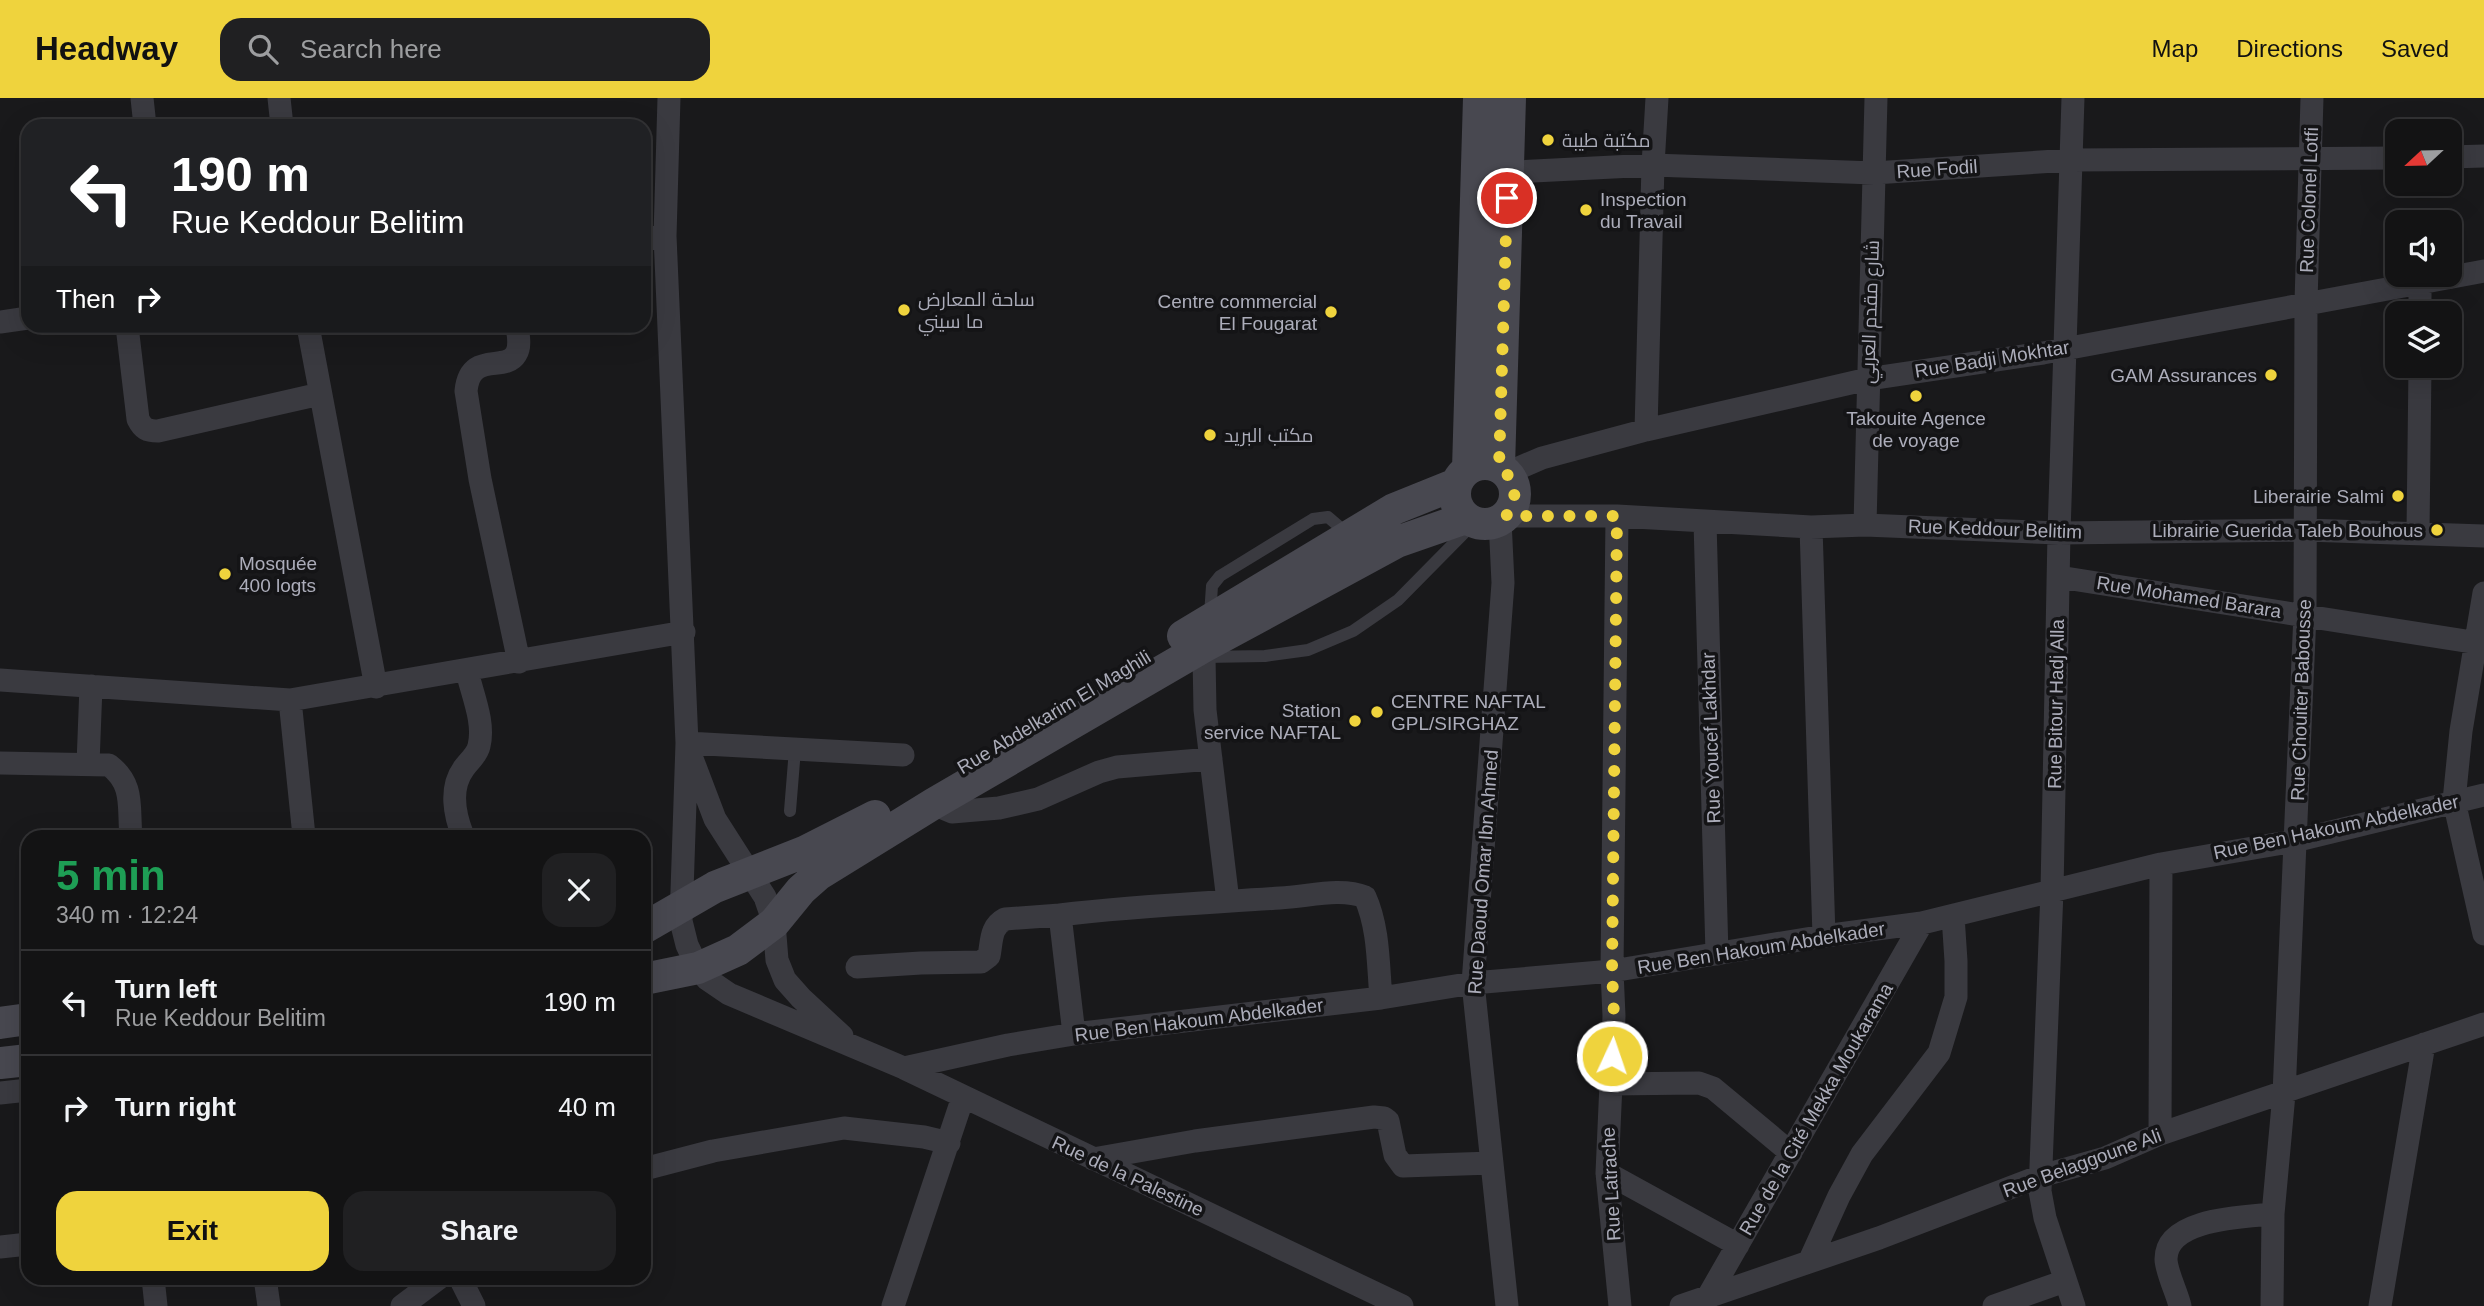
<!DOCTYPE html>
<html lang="en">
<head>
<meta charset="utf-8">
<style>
  :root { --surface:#131314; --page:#202022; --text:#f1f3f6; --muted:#9d9ea0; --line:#323234; --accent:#efd33d }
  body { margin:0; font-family:Helvetica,Cairo,sans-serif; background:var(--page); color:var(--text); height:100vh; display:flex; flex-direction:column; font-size:26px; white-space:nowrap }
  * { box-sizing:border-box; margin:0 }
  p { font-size:23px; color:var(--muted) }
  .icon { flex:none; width:38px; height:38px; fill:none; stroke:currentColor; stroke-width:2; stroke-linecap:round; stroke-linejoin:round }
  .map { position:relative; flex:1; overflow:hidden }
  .sheet { position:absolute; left:21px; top:732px; width:630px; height:455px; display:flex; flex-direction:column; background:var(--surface); border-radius:21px; box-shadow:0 7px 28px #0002,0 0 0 2px var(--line) }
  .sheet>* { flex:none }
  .top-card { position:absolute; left:21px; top:21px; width:630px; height:214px; border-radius:21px; box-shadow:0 7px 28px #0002,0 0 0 2px var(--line); background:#202124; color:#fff; overflow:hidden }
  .needle { width:46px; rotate:248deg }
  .tools { position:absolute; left:2385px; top:21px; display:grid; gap:14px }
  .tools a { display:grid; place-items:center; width:77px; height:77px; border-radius:14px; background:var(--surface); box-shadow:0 7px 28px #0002,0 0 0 2px var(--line); font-size:35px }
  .pin { position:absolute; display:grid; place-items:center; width:60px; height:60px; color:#fff; margin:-30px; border:4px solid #fff; border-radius:50%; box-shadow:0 2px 7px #0007 }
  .me { position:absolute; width:77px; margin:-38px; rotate:3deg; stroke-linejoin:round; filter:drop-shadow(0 0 5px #0008) }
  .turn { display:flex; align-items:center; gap:24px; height:147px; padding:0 35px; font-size:32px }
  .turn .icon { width:91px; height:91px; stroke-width:2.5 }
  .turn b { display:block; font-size:49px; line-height:60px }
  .then { display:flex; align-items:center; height:66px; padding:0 35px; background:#0003; gap:14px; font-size:26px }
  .round { display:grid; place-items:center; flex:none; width:74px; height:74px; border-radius:21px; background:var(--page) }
  .summary { display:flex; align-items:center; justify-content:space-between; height:119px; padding:0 35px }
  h1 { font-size:42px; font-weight:700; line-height:52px; color:#1e9e55 }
  .primary-button { display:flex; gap:14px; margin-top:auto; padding:14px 35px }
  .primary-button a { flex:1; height:80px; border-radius:21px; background:var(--accent); color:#111; font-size:28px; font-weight:700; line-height:80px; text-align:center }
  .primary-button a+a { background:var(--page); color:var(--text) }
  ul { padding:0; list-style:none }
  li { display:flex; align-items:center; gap:21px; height:105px; padding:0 35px; border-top:2px solid var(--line) }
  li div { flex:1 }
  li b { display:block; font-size:26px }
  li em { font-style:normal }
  header { display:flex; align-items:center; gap:42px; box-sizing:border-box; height:98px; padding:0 35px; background:var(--accent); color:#111 }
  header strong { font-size:33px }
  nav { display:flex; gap:38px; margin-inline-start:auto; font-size:24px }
  .search { width:490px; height:63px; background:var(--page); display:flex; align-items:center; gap:18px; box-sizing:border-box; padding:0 24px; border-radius:21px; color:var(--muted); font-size:26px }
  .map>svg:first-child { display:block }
</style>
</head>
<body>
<header>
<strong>Headway</strong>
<div class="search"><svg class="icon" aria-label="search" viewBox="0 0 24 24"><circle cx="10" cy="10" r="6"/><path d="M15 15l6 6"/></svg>Search here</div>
<nav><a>Map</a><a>Directions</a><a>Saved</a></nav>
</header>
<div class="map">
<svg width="2484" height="1208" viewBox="0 0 2484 1208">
  <rect width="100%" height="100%" fill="#19191b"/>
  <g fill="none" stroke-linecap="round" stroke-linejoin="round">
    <!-- lane -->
    <path stroke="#3a3a40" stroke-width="12" d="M1210 517 1212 488 1220 478 1313 421 1328 419 1350 438
      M1204 559 1265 558 1308 552 1353 533 1398 502 1472 427
      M790 713 795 651"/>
    <!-- street -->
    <path stroke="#3a3a40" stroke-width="23" d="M142 0 145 28
      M279 0 282 28
      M669 0 665 138 687 645 681 823 687 847 698 870 707 881 729 896 904 970 1402 1208
      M2073 0 2059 435 2052 793 2040 1093 2045 1120 2074 1208
      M2450 59 2484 58
      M1495 75 1653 67 1874 75 2071 62 2398 60
      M644 141 665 138
      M2420 215V183
      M0 224 28 220
      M127 228 138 321C143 331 147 333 158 333L320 296
      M308 228 376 589
      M517 228C518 236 521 248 516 256 505 275 470 252 466 293L480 381 519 564
      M1646 332 1653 67 1657 0
      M1507 375 1542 360 1646 332 1868 281 2043 255 2484 173
      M1506 418H1617L1811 429 1865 427 2059 435 2306 432 2484 438
      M1617 418 1612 873 1614 918 1607 1075 1620 1208
      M1500 422 1503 485 1473 885 1507 1208
      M1705 424 1717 856
      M1865 427 1876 0
      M1811 429 1824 838
      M2418 434 2420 268
      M2059 479 2484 546
      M2484 495 2461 633 2454 703 2484 836
      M1207 535 1204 559 1205 612 1228 803
      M0 582 290 602 684 534
      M290 602 304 738
      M687 645 903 657
      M691 658 715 721 765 799 774 825 777 862 785 882 801 900 842 938
      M0 665 109 667C135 687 128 709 131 738
      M88 666 91 588
      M933 706 952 714 999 710 1038 701 1099 674 1117 669 1211 661
      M463 738C455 718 449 690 464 670 469 663 477 657 479 648 485 624 472 596 467 573
      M857 869 921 865 981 864 989 858C992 843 990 829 1005 821L1060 817
      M1074 936 1060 817C1133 808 1207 805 1280 800 1307 799 1340 789 1365 799 1379 830 1378 867 1381 900
      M904 970 1008 947 1074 936 1381 900 1473 885 1612 873 1824 838 1922 825 2161 766 2294 743 2484 697
      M1610 986 1699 985 1713 990 1791 1055
      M0 995 28 992
      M2160 1036 2161 766
      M1093 1061 1195 1043 1374 1019 1384 1020 1388 1023 1395 1057 1403 1068 1492 1065
      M644 1071 713 1053 844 1030 924 1039 949 1045
      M1607 1075 1738 1147
      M0 1149 28 1146
      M1809 1164 1839 1098 1862 1056 1939 955 1956 899V863L1953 818
      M153 1180 156 1208
      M265 1180 269 1208
      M460 1180 474 1208
      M1709 1197 1922 825
      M402 1208 439 1180
      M893 1208 963 999
      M1681 1208 1879 1140 2041 1078 2105 1060 2160 1036 2484 926
      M1994 1208 2065 1183
      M2180 1208C2177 1195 2166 1173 2166 1161 2166 1120 2244 1119 2273 1116
      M2272 1208 2273 1116 2284 996 2305 516 2306 204 2312 0
      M2380 1208 2424 946"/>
    <!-- secondary -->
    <path stroke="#484850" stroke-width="32" d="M1455 396a30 30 0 1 1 60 0a30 30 0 1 1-60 0Z
      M1499 369 1510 0
      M1468 371 1479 0
      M1183 538 1394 411 1456 386
      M644 830 715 789 804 754 875 718
      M644 881 698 870 738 852 774 825 801 792 818 777 933 706 1205 548 1397 444 1466 420
      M0 925 28 921
      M0 965 28 962"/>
  </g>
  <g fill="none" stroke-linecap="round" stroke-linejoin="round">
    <!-- route -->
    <path stroke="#efd33d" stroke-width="12" stroke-dasharray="0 21.6" d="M1507 100 1499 369C1517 382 1519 400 1506 418H1617L1612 873 1614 918 1612 958"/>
  </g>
  <!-- markers -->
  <g fill="#efd33d" stroke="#141416" stroke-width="2.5">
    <circle cx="1548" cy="42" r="7"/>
    <circle cx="1586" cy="112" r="7"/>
    <circle cx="904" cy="212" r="7"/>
    <circle cx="1331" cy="214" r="7"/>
    <circle cx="2271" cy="277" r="7"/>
    <circle cx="1916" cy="298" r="7"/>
    <circle cx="1210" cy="337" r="7"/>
    <circle cx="2398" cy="398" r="7"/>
    <circle cx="2437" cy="432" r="7"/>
    <circle cx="225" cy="476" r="7"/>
    <circle cx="1377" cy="614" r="7"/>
    <circle cx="1355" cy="623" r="7"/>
  </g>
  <g text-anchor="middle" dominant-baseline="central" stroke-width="7" stroke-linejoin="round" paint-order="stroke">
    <!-- poi labels -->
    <g font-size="19" fill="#acadba" stroke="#141416" text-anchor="start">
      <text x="1562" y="42">مكتبة طيبة</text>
      <text x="1600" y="101">Inspection<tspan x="1600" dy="22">du Travail</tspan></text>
      <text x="918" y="201">ساحة المعارض<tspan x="918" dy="22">ما سيني</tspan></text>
      <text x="1317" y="203" text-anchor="end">Centre commercial<tspan x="1317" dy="22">El Fougarat</tspan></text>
      <text x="2257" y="277" text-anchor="end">GAM Assurances</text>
      <text x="1916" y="320" text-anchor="middle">Takouite Agence<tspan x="1916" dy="22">de voyage</tspan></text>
      <text x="1224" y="337">مكتب البريد</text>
      <text x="2384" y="398" text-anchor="end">Liberairie Salmi</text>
      <text x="2423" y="432" text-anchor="end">Librairie Guerida Taleb Bouhous</text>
      <text x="239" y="465">Mosquée<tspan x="239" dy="22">400 logts</tspan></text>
      <text x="1391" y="603">CENTRE NAFTAL<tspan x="1391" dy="22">GPL/SIRGHAZ</tspan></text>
      <text x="1341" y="612" text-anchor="end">Station<tspan x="1341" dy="22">service NAFTAL</tspan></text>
    </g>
    <!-- street labels -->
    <g font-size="19" fill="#acadba" stroke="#141416">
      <text transform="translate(1937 71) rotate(-4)">Rue Fodil</text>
      <text transform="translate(2309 102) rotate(-88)">Rue Colonel Lotfi</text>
      <text transform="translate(1870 214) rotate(-88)">شارع مقدم العربي</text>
      <text transform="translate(1992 261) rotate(-9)">Rue Badji Mokhtar</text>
      <text transform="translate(1995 431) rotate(2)">Rue Keddour Belitim</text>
      <text transform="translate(2189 499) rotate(9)">Rue Mohamed Barara</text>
      <text transform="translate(2301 602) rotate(-88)">Rue Chouiter Babousse</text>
      <text transform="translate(2056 606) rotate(-89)">Rue Bitour Hadj Alla</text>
      <text transform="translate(1054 614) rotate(-31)">Rue Abdelkarim El Maghili</text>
      <text transform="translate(1711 640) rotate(-92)">Rue Youcef Lakhdar</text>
      <text transform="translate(2336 729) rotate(-12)">Rue Ben Hakoum Abdelkader</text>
      <text transform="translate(1483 774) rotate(-86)">Rue Daoud Omar Ibn Ahmed</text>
      <text transform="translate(1761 850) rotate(-9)">Rue Ben Hakoum Abdelkader</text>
      <text transform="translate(1199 922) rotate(-7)">Rue Ben Hakoum Abdelkader</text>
      <text transform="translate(1816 1011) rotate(-60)">Rue de la Cité Mekka Moukarama</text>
      <text transform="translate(2082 1065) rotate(-20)">Rue Belaggoune Ali</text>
      <text transform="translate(1128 1078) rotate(25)">Rue de la Palestine</text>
      <text transform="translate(1611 1086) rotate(-93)">Rue Latrache</text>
    </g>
  </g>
</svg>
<div class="tools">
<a><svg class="needle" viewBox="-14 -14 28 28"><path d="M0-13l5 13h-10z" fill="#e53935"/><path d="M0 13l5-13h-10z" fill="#9d9ea0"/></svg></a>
<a><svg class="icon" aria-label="sound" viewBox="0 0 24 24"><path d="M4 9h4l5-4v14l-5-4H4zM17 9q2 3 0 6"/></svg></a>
<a><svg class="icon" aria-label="layers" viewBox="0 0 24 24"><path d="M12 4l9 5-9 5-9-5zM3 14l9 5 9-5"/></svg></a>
</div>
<div class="pin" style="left:1507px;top:100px;background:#d93025"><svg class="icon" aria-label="arrive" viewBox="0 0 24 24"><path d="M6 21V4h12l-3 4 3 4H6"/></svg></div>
<svg class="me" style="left:1612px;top:958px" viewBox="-20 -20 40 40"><circle r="17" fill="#efd33d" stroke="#fff" stroke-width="3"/><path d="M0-11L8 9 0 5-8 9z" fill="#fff"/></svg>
<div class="top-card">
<div class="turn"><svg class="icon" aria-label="left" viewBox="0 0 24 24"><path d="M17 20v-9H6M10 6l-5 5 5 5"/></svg><div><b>190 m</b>Rue Keddour Belitim</div></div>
<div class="then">Then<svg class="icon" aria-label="right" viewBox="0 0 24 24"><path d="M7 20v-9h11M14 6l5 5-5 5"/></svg></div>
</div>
<section class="sheet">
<div class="summary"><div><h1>5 min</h1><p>340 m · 12:24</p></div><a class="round"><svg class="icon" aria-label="close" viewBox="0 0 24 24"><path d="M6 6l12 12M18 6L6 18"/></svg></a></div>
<ul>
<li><svg class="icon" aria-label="left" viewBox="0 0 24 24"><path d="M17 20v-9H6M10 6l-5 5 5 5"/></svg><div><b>Turn left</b><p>Rue Keddour Belitim</p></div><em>190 m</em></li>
<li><svg class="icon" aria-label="right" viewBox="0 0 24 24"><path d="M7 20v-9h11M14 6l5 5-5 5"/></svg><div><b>Turn right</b></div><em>40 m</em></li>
</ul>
<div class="primary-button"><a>Exit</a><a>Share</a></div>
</section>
</div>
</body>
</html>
